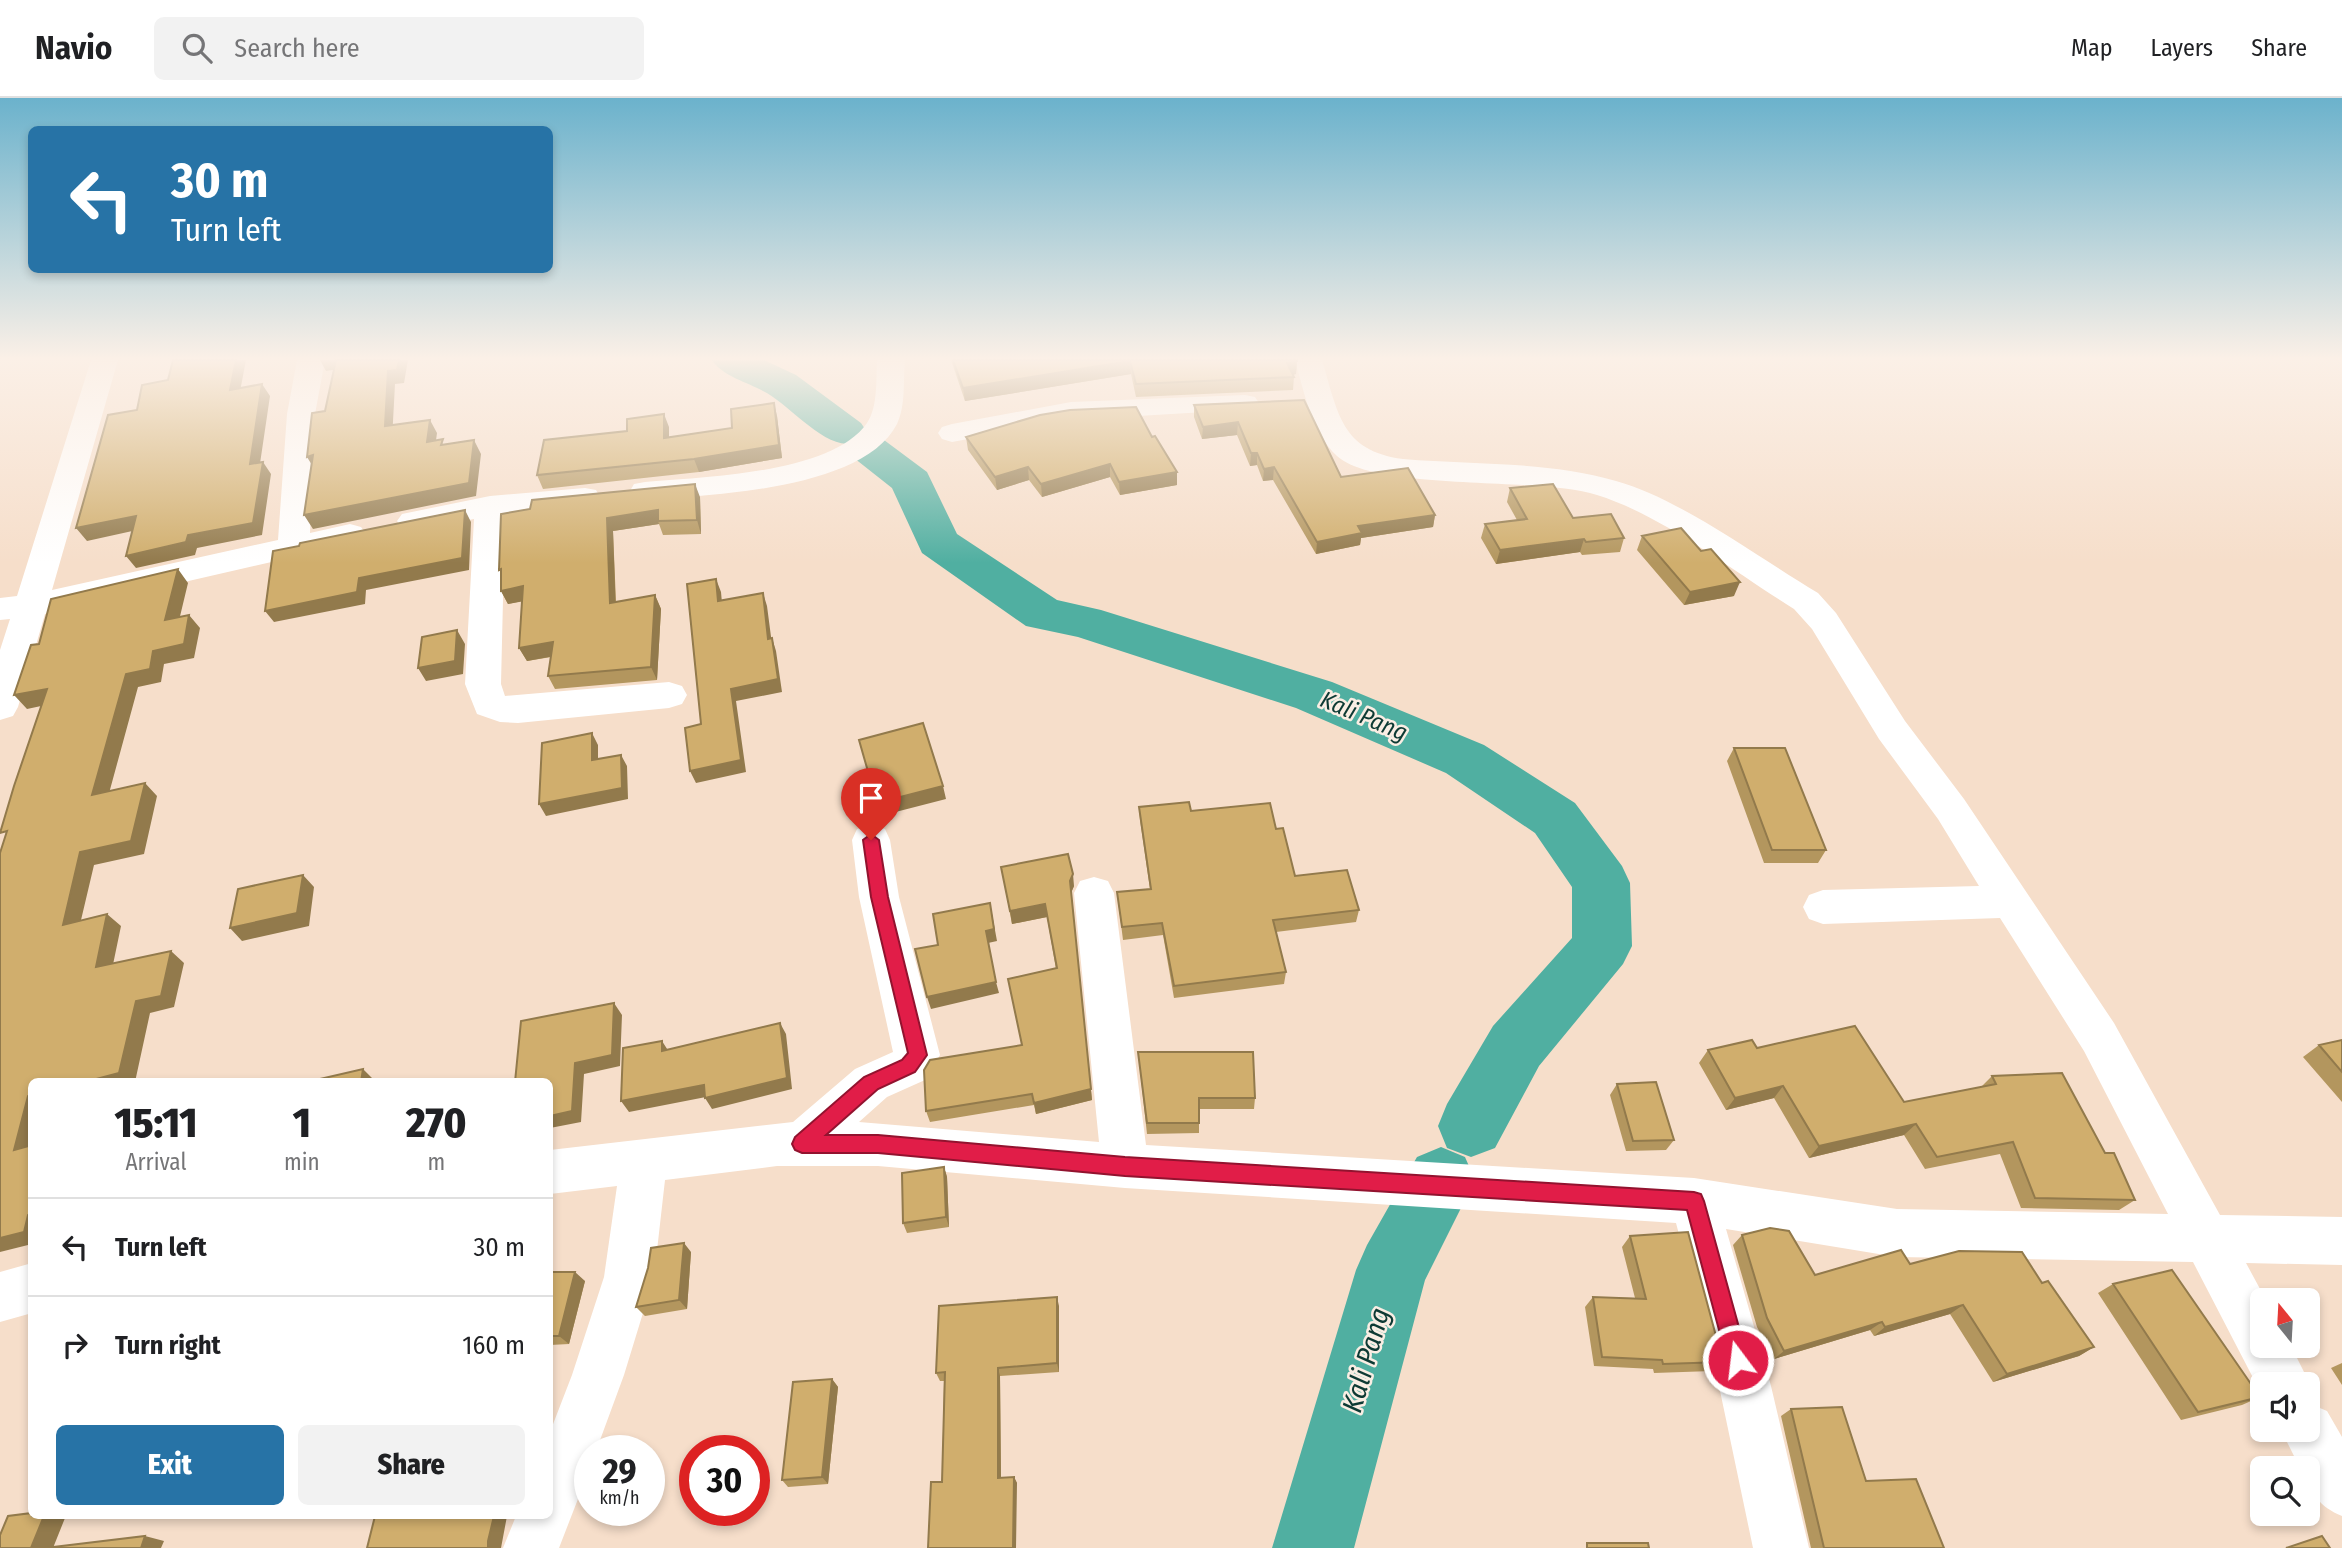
<!DOCTYPE html>
<html lang="en">
<head>
<meta charset="utf-8">
<style>
  :root { --surface:#fff; --page:#f2f2f2; --text:#202124; --muted:#757577; --line:#e0e0e0; --accent:#2773a6 }
  body { margin:0; font-family:"Fira Sans Condensed",sans-serif; background:var(--page); color:var(--text); height:100vh; display:flex; flex-direction:column; font-size:26px; white-space:nowrap }
  * { box-sizing:border-box; margin:0 }
  p { font-size:23px; color:var(--muted) }
  .icon { flex:none; width:38px; height:38px; fill:none; stroke:currentColor; stroke-width:2; stroke-linecap:round; stroke-linejoin:round }
  .map { position:relative; flex:1; overflow:hidden }
  .side { position:absolute; left:28px; top:980px; width:525px; height:441px; display:flex; flex-direction:column; background:var(--surface); border-radius:10px; box-shadow:0 4px 10px #0003 }
  .side>* { flex:none }
  .guide { position:absolute; left:28px; top:28px; width:525px; height:147px; border-radius:10px; box-shadow:0 4px 10px #0003; background:#2773a6; color:#fff; overflow:hidden }
  .needle { width:46px; rotate:342deg }
  .buttons { position:absolute; left:2250px; top:1190px; display:grid; gap:14px }
  .buttons a { display:grid; place-items:center; width:70px; height:70px; border-radius:10px; background:var(--surface); box-shadow:0 4px 10px #0003; font-size:35px }
  .speed { position:absolute; left:574px; top:1337px; display:flex; gap:14px; font-size:35px; font-weight:700; text-align:center }
  .speed>* { display:grid; place-content:center; width:91px; height:91px; border-radius:50%; background:var(--surface); box-shadow:0 4px 10px #0003; line-height:1 }
  .speed small { font-size:18px; font-weight:400 }
  .speed .limit { border:10px solid #d22; background:#fff; color:#111 }
  .pin { position:absolute; display:grid; place-items:center; width:60px; height:60px; color:#fff; margin:-72px -30px; border-radius:50% 50% 50% 0; rotate:-45deg; box-shadow:0 0 7px #0007 }
  .pin .icon { rotate:45deg }
  .me { position:absolute; width:77px; margin:-38px; rotate:345deg; stroke-linejoin:round; filter:drop-shadow(0 0 5px #0008) }
  .turn { display:flex; align-items:center; gap:24px; height:147px; padding:0 28px; font-size:32px }
  .turn .icon { width:91px; height:91px; stroke-width:2.5 }
  .turn b { display:block; font-size:49px; line-height:60px }
  .eta { display:flex; justify-content:space-evenly; align-items:center; height:119px; text-align:center }
  .eta b { font-size:42px; font-weight:800; line-height:49px }
  .cta { display:flex; gap:14px; margin-top:auto; padding:14px 28px }
  .cta a { flex:1; height:80px; border-radius:10px; background:var(--accent); color:#fff; font-size:28px; font-weight:800; line-height:80px; text-align:center }
  .cta a+a { background:var(--page); color:var(--text) }
  ul { padding:0; list-style:none }
  li { display:flex; align-items:center; gap:21px; height:98px; padding:0 28px; border-top:2px solid var(--line) }
  li div { flex:1 }
  li b { display:block; font-size:26px }
  li em { font-style:normal }
  header { display:flex; align-items:center; gap:42px; box-sizing:border-box; height:98px; padding:0 35px; background:var(--surface); border-bottom:2px solid var(--line) }
  header strong { font-size:33px }
  nav { display:flex; gap:38px; margin-inline-start:auto; font-size:24px }
  .search { width:490px; height:63px; background:var(--page); display:flex; align-items:center; gap:18px; box-sizing:border-box; padding:0 24px; border-radius:10px; color:var(--muted); font-size:26px }
  .map>svg:first-child { display:block }
</style>
</head>
<body>
<header>
<strong>Navio</strong>
<div class="search"><svg class="icon" aria-label="search" viewBox="0 0 24 24"><circle cx="10" cy="10" r="6"/><path d="M15 15l6 6"/></svg>Search here</div>
<nav><a>Map</a><a>Layers</a><a>Share</a></nav>
</header>
<div class="map">
<svg width="2342" height="1450" viewBox="0 0 2342 1450">
  <rect width="100%" height="100%" fill="#f6deca"/>
  <g fill="none" stroke-linecap="round" stroke-linejoin="round">
    <!-- river -->
    <path fill="#50afa1" fill-rule="evenodd" d="M712 262H764L796 277 861 325 867 334 863 340 884 342 927 374 957 436 1057 502 1101 512 1332 584 1484 647 1575 705 1622 768 1630 785 1632 848 1623 866 1539 968 1495 1050 1471 1059 1447 1050 1438 1028 1447 1006 1493 928 1572 840V789L1535 735 1446 675 1296 610 1078 539 1026 528 922 455 892 390 854 360 848 351 852 345C825 352 787 304 763 293 747 284 722 278 712 262Z
      M1441 1049 1465 1059 1475 1082 1425 1182 1354 1450H1272L1356 1172 1367 1147 1417 1059Z"/>
    <!-- minor -->
    <path fill="#fff" fill-rule="evenodd" d="M91 262H118L52 492 278 442 287 316 297 262H325L315 316 310 435 350 426 361 429 366 436 361 443 350 446 45 516 18 609 13 618 0 622V552L10 521 0 522V500L17 498Z
      M877 262H905C903 282 906 307 897 326 863 392 711 397 645 402L634 400 630 393 634 386 645 384C703 379 832 376 867 325 878 309 876 281 877 262Z
      M1295 262H1322C1338 315 1341 353 1403 361 1474 367 1547 363 1616 383 1681 401 1759 460 1818 495L1836 515 1905 623 1964 701 2114 925 2220 1117 2342 1119V1167L2246 1165 2266 1202H2263V1248H2291L2310 1286 2308 1290V1286H2263V1299L2193 1164 1897 1159 1726 1131 1771 1288 1809 1450H1753L1719 1288 1676 1125 1125 1090 878 1068H777L665 1082 654 1179 624 1277 596 1353H590V1370L559 1450H503L516 1418H550V1334L572 1277 604 1179 617 1088 550 1096V1052L793 1024 855 971 893 954 859 799 852 742 857 731 871 727 885 731 890 742 899 799 940 957 925 982 887 999 859 1024 1099 1044 1074 795 1080 783 1094 779 1108 783 1114 795 1146 1047 1694 1080 1897 1111 2168 1116 2084 953 2000 820 1823 826 1809 821 1803 809 1809 797 1823 792 1979 788 1938 721 1879 641 1812 531 1794 511C1736 475 1662 417 1597 397 1537 378 1377 394 1337 358 1312 335 1304 294 1295 262Z
      M1245 297 1255 299 1259 305 1255 311 1071 322 952 344 942 341 938 335 942 329 952 326 1071 304Z
      M585 390 596 392 600 399 596 406 505 416 501 586 505 598 669 584 682 588 687 597 682 606 669 610 518 625 500 624 477 616 465 586 474 421 413 433 402 430 397 423 402 416 490 398Z
      M32 1165V1215L0 1224V1174Z
      M2308 1305 2327 1313 2342 1339V1418C2320 1409 2308 1395 2308 1370H2300L2281 1332H2308Z"/>
  </g>
  <!-- wall -->
  <path fill="#b3965e" d="M951 262H1297L1296 276 1293 277 1294 279 1293 292 1136 299 1131 276 965 303Z
    M1304 302 1341 379 1435 417 1433 429 1361 440 1360 447 1316 456 1273 382 1263 383 1257 367 1250 368 1237 337 1202 341 1194 319V307Z
    M1040 317 1177 387 1120 397 1110 379 1042 399 1029 382 997 392 968 352 966 339Z
    M777 318 782 360 699 374 543 391 537 377 669 329V339L732 330Z
    M1510 390 1573 420 1624 440 1620 454 1582 457 1580 454 1496 466 1481 440 1485 426 1517 422 1507 404Z
    M700 399 701 436 663 437 659 426 613 433 616 504 655 497 661 511 657 582 555 591 548 578 551 559 527 563 519 550 522 503 508 506 501 493V476Z
    M1642 438 1734 498 1684 507 1637 452Z
    M1734 650 1826 752 1818 765H1764L1727 663Z
    M1139 709 1191 713 1276 731 1295 778 1359 812 1356 824 1276 834 1286 874 1284 886 1174 900 1163 837 1123 842 1117 794 1150 791 1140 722Z
    M1001 769 1074 788 1071 795 1092 1002 1036 1016 1034 1007 930 1024 926 1013 1021 948 1056 871 1047 819 1012 826Z
    M2342 942V1004L2303 959 2319 947Z
    M1757 950 1904 1004 1981 989 1992 978 2105 1055 2135 1102 2119 1112 2021 1110 2000 1056 1925 1071 1904 1037 1809 1060 1774 1000 1726 1012 1699 965 1708 952Z
    M1138 954 1255 1000 1254 1011H1199V1035L1147 1036Z
    M1617 986 1674 1042 1666 1052 1626 1053 1610 997Z
    M944 1069 947 1079 949 1129 907 1135 903 1125Z
    M1742 1137 1815 1177 1910 1166 2042 1185 2094 1249 2079 1258 1993 1284 1950 1216 1874 1238 1870 1232 1774 1261 1757 1229 1733 1147Z
    M1630 1138 1723 1264 1712 1273 1654 1275 1653 1271 1594 1268 1585 1209 1593 1199 1635 1200 1622 1149Z
    M691 1154 687 1211 645 1218 636 1209Z
    M550 1174 585 1183 569 1246 550 1247Z
    M2113 1186 2260 1299 2242 1307 2181 1322 2098 1195Z
    M1059 1208V1274L1000 1278 1001 1380 1014 1379 1017 1385 942 1384 944 1283H940L936 1275Z
    M2342 1265V1287L2331 1270Z
    M832 1281 838 1289 828 1386 788 1389 782 1382Z
    M1791 1311 1866 1383 1944 1450H1811L1781 1318Z"/>
  <!-- shaded-wall -->
  <path fill="#927a4c" d="M236 262H246L238 304 230 292Z
    M320 262H341L345 270 326 273Z
    M399 262H408L404 285 395 286 392 342 385 328 388 273Z
    M1130 263 1131 276 965 303 963 290Z
    M1297 263 1296 276 1286 278 1287 265Z
    M262 286 270 298 258 379 250 366Z
    M774 305 777 318 782 360 699 374 694 361Z
    M664 316 669 329V353L664 340Z
    M430 322 437 335 434 357 427 344Z
    M1238 324 1237 337 1202 341 1203 329Z
    M474 342 481 356 476 398 313 431 304 417Z
    M1251 355H1257V367L1250 368Z
    M313 357 315 372 307 359Z
    M263 364 271 376 262 437 197 450 195 457 136 470 126 458 188 437Z
    M1110 366V379L1042 399 1041 386Z
    M1028 369 1029 382 997 392 995 379Z
    M1274 369 1273 382 1263 383 1264 371Z
    M1177 374V387L1120 397 1119 384Z
    M695 386 700 399 701 436 697 422Z
    M465 412 471 424 469 472 366 492 365 506 274 524 265 513Z
    M658 412V423L659 426 613 433 616 518 610 505 607 420Z
    M1435 417 1433 429 1361 440 1360 447 1316 456 1317 444 1358 428Z
    M136 418 146 430 87 443 76 430Z
    M1584 441 1580 454 1496 466 1500 452Z
    M178 471 188 485 176 535 165 522Z
    M716 481 721 494 723 516 718 503Z
    M1740 484 1734 498 1684 507 1690 494Z
    M523 488 530 502 508 506 501 493Z
    M763 495 767 508 773 554 768 541Z
    M655 497 661 511 657 582 651 569Z
    M189 517 200 530 194 560 164 566 161 584 138 589 105 710 92 697 126 576 153 553Z
    M457 532 465 546 463 576 426 583 418 570Z
    M772 540 776 553 782 594 736 603 746 674 696 685 690 673 731 591Z
    M553 544 560 557 527 563 519 550Z
    M47 591 60 604 27 611 14 597Z
    M592 635 598 647V674L592 662Z
    M621 657 627 668 628 701 546 718 539 706Z
    M145 685 157 698 144 756 94 767 77 839 63 827 80 754Z
    M943 688 946 701 880 718 877 705Z
    M1073 776 1074 788 1071 795 1092 1002 1036 1016 1034 1005 1091 991 1070 783Z
    M303 777 314 789 309 828 242 843 230 830Z
    M990 805 997 843 988 845 986 833Z
    M1045 806 1047 819 1012 826 1010 813Z
    M107 816 121 828 110 881 96 869Z
    M171 853 184 865 174 909 150 915 135 984H85L136 903Z
    M996 884 999 895 931 911 927 899Z
    M614 905 622 917 620 968 584 976 581 1024 550 1030V1018L575 965Z
    M780 925 786 936 792 991 712 1011 705 1000Z
    M662 943 669 954 662 953Z
    M363 971 375 983 374 984H361Z
    M704 987 711 998 629 1014 621 1003Z
    M1783 988 1774 1000 1726 1012 1735 1000Z
    M32 997V1060L14 1052 28 998Z
    M1916 1026 1904 1037 1809 1060 1819 1048Z
    M944 1069 947 1079 949 1129 946 1119Z
    M32 1116V1146L0 1154V1140L28 1117Z
    M684 1145 691 1154 687 1211 679 1202Z
    M575 1174 585 1183 569 1246 559 1238Z
    M1057 1199 1059 1208V1274L1057 1265Z
    M1963 1207 1950 1216 1874 1238 1885 1229Z
    M1882 1224 1870 1232 1774 1261 1784 1253Z
    M2094 1249 2079 1258 1993 1284 2007 1276Z
    M998 1270 1000 1278 1001 1386 998 1380Z
    M832 1281 838 1289 828 1386 822 1379Z
    M1014 1379 1017 1385 1016 1450H1013Z
    M44 1418H56L65 1420 53 1450H31Z
    M494 1418H507L501 1450H488V1443Z
    M145 1438 164 1443 161 1450H141Z"/>
  <!-- building -->
  <path fill="#d0ae6d" stroke="#927a4c" stroke-width="2" d="M173 262H236L230 292 262 286 250 366 263 364 253 425 188 437 186 444 126 458 136 418 76 430 108 317 137 312 142 287 168 282Z
    M336 262H399L397 272 388 273 385 328 430 322 427 344 443 341 441 347 474 342 469 385 304 417 313 357 307 359 312 315 325 313Z
    M953 262H1297V263L1287 265 1294 279 1136 286 1130 263 963 290Z
    M1304 302 1341 379 1408 370 1435 417 1358 428 1362 435 1317 444 1274 369 1264 371 1257 355H1251L1238 324 1203 329 1194 307Z
    M774 305 779 347 694 361 537 377 544 342 627 333V321L664 316V340L732 330 731 311Z
    M1136 309 1152 339 1155 338 1177 374 1119 384 1110 366 1041 386 1028 369 995 379 966 339 1040 317 1070 312Z
    M695 386 697 422 658 423V412L607 420 610 505 655 497 651 569 548 578 553 544 519 550 523 488 501 493V471L499 472 501 416 530 411 532 402Z
    M1553 386 1573 420 1611 416 1624 440 1586 444 1584 441 1500 452 1485 426 1527 421 1510 390Z
    M465 412 462 460 359 480 357 494 265 513 273 453 299 448 300 445Z
    M1681 430 1701 453 1711 451 1740 484 1690 494 1642 438Z
    M178 471 165 522 189 517 184 546 153 553 150 571 126 576 92 697 145 685 131 743 80 754 63 827 107 816 96 869 171 853 161 898 136 903 119 975 85 984H32V997L28 998 14 1052 32 1047V1116L28 1117 24 1134 0 1140V755L7 733 0 735 14 688 47 591 14 597 31 547 39 546 51 501Z
    M716 481 718 503 763 495 768 541 772 540 778 581 731 591 741 662 690 673 685 630 701 626 687 486Z
    M457 532 455 563 418 570 422 539Z
    M923 625 943 688 877 705 859 642Z
    M592 635V662L621 657 622 690 539 706 542 645Z
    M1734 650H1785L1826 752H1772Z
    M1189 704 1191 713 1270 705 1276 731 1283 730 1295 778 1347 772 1359 812 1273 822 1286 874 1174 888 1162 825 1122 829 1117 794 1151 791 1139 709Z
    M1068 756 1073 776 1070 783 1091 991 1034 1005 1032 996 926 1013 924 972 930 962 1022 947 1008 881 1057 870 1045 806 1010 813 1001 769Z
    M303 777 297 815 230 830 238 791Z
    M990 805 994 831 986 833 996 884 927 899 915 851 938 847 933 816Z
    M614 905 612 957 575 965 572 1013 550 1018V984H515L521 923Z
    M780 925 787 980 705 1000 704 987 621 1003 623 950 662 943V953Z
    M1855 928 1904 1004 1996 986 1992 978 2062 975 2105 1055H2114L2135 1102 2035 1100 2013 1044 1937 1059 1916 1026 1819 1048 1783 988 1735 1000 1708 952 1752 942 1757 950Z
    M2342 942V974L2319 947Z
    M1138 954H1253L1255 1000H1199V1025H1147Z
    M363 971 361 984H307Z
    M1656 984 1674 1042 1633 1043 1617 986Z
    M944 1069 946 1119 903 1125 902 1075Z
    M1770 1130 1789 1133 1815 1177 1901 1152 1910 1166 1959 1153 2022 1154 2042 1185 2048 1183 2094 1249 2007 1276 1963 1207 1885 1229 1882 1224 1784 1253 1767 1220 1742 1137Z
    M1688 1134 1723 1264 1663 1266 1662 1262 1602 1259 1593 1199 1646 1201 1630 1138Z
    M684 1145 679 1202 636 1209 648 1170 651 1150Z
    M2172 1172 2260 1299 2198 1314 2113 1186Z
    M550 1174H575L559 1238H550Z
    M1057 1199V1265L998 1270V1380L1014 1379 1013 1450H928L931 1384H942L945 1274 936 1275 939 1208Z
    M832 1281 822 1379 782 1382 793 1284Z
    M1842 1309 1866 1383 1916 1381 1944 1450H1824L1791 1311Z
    M32 1415V1418H44L31 1450H0V1437L8 1418Z
    M375 1418H494L488 1443V1450H367Z
    M145 1438 141 1450H45Z
    M2322 1438 2330 1450H2286Z
    M1587 1445H1648L1649 1450H1587Z"/>
  <!-- sky -->
  <linearGradient id="sky" x2="0" y2="1"><stop stop-color="#6bb2cc"/><stop offset="0.56" stop-color="#fbf0e7"/><stop offset="1" stop-color="#fbf0e7" stop-opacity="0"/></linearGradient>
  <rect width="2342" height="465" fill="url(#sky)"/>
  <!-- route -->
  <path fill="#e11d48" stroke="#92132f" stroke-width="2" d="M871 736 879 742 888 799 927 957 915 974 878 991 826 1037H878L1125 1059 1694 1094 1701 1096 1704 1103 1748 1262 1745 1269 1738 1273 1730 1269 1727 1262 1687 1112 1125 1078 878 1055H802L795 1052 792 1046 795 1039 864 979 902 962 908 955 871 799 863 742Z"/>
  <g text-anchor="middle" dominant-baseline="central" stroke-width="5" stroke-linejoin="round" paint-order="stroke">
    <!-- water labels -->
    <g font-size="24" font-style="italic" fill="#0d3a34" stroke="#faeee4">
      <text transform="translate(1364 618) rotate(23)">Kali Pang</text>
    </g>
    <!-- near-water labels -->
    <g font-size="28" font-style="italic" fill="#0d3a34" stroke="#faeee4">
      <text transform="translate(1366 1262) rotate(-74)">Kali Pang</text>
    </g>
  </g>
</svg>
<div class="buttons">
<a><svg class="needle" viewBox="-14 -14 28 28"><path d="M0-13l5 13h-10z" fill="#e53935"/><path d="M0 13l5-13h-10z" fill="#757577"/></svg></a>
<a><svg class="icon" aria-label="sound" viewBox="0 0 24 24"><path d="M4 9h4l5-4v14l-5-4H4zM17 9q2 3 0 6"/></svg></a>
<a><svg class="icon" aria-label="search" viewBox="0 0 24 24"><circle cx="10" cy="10" r="6"/><path d="M15 15l6 6"/></svg></a>
</div>
<div class="speed"><div>29<small>km/h</small></div><div class="limit">30</div></div>
<div class="pin" style="left:871px;top:742px;background:#d93025"><svg class="icon" aria-label="arrive" viewBox="0 0 24 24"><path d="M6 21V4h12l-3 4 3 4H6"/></svg></div>
<svg class="me" style="left:1738px;top:1262px" viewBox="-20 -20 40 40"><circle r="17" fill="#e11d48" stroke="#fff" stroke-width="3"/><path d="M0-11L8 9 0 5-8 9z" fill="#fff"/></svg>
<div class="guide">
<div class="turn"><svg class="icon" aria-label="left" viewBox="0 0 24 24"><path d="M17 20v-9H6M10 6l-5 5 5 5"/></svg><div><b>30 m</b>Turn left</div></div>
</div>
<section class="side">
<div class="eta">
<div><b>15:11</b><p>Arrival</p></div>
<div><b>1</b><p>min</p></div>
<div><b>270</b><p>m</p></div>
</div>
<ul>
<li><svg class="icon" aria-label="left" viewBox="0 0 24 24"><path d="M17 20v-9H6M10 6l-5 5 5 5"/></svg><div><b>Turn left</b></div><em>30 m</em></li>
<li><svg class="icon" aria-label="right" viewBox="0 0 24 24"><path d="M7 20v-9h11M14 6l5 5-5 5"/></svg><div><b>Turn right</b></div><em>160 m</em></li>
</ul>
<div class="cta"><a>Exit</a><a>Share</a></div>
</section>
</div>
</body>
</html>
